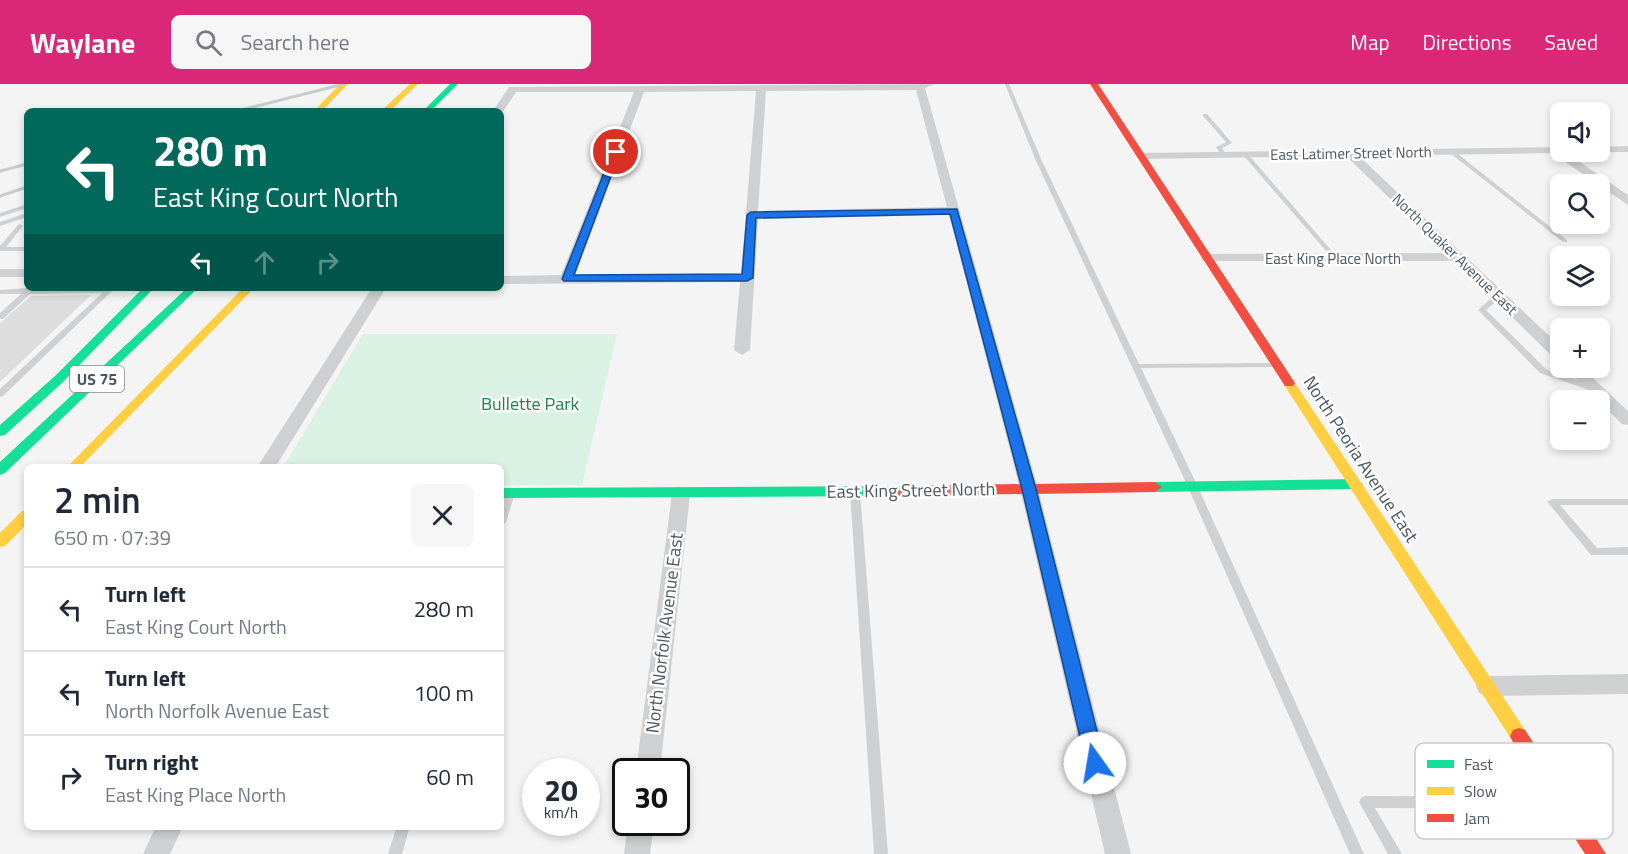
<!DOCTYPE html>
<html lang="en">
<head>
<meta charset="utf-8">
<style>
  :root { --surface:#fff; --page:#f6f6f7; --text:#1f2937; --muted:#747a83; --line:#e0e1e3; --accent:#db2777 }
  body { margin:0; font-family:"Titillium Web",sans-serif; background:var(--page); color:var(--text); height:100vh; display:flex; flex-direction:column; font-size:22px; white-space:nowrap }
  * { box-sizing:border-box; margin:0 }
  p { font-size:20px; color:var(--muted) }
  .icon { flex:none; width:33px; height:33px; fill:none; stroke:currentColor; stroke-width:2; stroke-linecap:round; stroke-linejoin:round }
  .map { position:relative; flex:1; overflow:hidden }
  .details { position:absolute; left:24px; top:380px; width:480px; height:366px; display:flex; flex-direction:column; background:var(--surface); border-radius:9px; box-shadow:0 3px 9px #0003 }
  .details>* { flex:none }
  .top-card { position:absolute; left:24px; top:24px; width:480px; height:183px; border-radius:9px; box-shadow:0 3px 9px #0003; background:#00695c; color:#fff; overflow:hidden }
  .tools { position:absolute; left:1550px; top:18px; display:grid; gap:12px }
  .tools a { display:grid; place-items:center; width:60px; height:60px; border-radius:9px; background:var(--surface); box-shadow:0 3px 9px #0003; font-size:30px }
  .speed { position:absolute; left:522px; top:674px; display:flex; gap:12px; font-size:30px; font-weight:700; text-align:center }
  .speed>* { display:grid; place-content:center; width:78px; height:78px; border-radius:50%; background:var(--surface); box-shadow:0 3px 9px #0003; line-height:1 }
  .speed small { font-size:15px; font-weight:400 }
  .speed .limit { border:3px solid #111; border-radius:9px; background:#fff; color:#111 }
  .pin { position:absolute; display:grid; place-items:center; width:51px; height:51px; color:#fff; margin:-26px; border:3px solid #fff; border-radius:50%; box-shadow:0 2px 6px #0007 }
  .me { position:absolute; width:66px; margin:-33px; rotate:347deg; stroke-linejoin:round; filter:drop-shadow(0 0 4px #0008) }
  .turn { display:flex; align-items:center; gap:21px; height:126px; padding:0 30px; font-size:27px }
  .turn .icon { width:78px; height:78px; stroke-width:2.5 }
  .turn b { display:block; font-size:42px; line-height:51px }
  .lanes { display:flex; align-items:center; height:57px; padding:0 30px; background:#0003; justify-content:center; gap:30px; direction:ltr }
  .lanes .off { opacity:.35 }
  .round { display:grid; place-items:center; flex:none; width:63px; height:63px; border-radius:9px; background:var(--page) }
  .summary { display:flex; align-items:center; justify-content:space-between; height:102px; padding:0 30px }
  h1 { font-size:36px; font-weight:600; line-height:45px }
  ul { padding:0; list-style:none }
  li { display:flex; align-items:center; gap:18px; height:84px; padding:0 30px; border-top:2px solid var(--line) }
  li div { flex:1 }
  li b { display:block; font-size:22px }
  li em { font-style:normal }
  header { display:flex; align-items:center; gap:36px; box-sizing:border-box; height:84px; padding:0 30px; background:var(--accent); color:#fff }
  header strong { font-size:28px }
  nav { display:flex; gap:33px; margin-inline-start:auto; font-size:21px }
  .search { width:420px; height:54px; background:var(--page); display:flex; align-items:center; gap:15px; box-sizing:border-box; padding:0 21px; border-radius:9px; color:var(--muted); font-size:22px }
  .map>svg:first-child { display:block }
</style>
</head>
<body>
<header>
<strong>Waylane</strong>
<div class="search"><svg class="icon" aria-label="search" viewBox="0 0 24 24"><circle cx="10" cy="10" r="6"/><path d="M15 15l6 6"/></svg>Search here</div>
<nav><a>Map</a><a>Directions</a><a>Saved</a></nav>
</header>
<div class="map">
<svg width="1628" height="770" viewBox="0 0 1628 770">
  <rect width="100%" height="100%" fill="#f4f4f4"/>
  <!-- green -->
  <path fill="#d9f2e3" d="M363 250H617L582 401H501V382H284Z"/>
  <!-- building -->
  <path fill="#ddddde" d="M91 211 0 298V239L31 212Z"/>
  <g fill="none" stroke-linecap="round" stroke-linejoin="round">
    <!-- lane -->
    <path fill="#ced0d2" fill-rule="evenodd" d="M1005 0H1009L1042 77 1139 280 1275 279 1279 281 1275 283 1141 284 1197 401 1364 770H1350L1187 401 1036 77Z
      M1203 30H1207L1232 59 1222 64 1226 70 1225 71H1221L1216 63 1226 58 1203 32Z
      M1450 67H1454L1567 156V158H1563L1450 69Z
      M1243 69H1247L1337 173V175H1333L1243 71Z
      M27 120V124L0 133V129Z
      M27 129V133L0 142V138Z
      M20 140 23 142 6 163H27V167H0V162L18 141Z
      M27 204 108 205 112 207 3 312 0 313V305L102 209 30 210 3 235H0V229L21 210H0V206Z
      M1496 210H1499L1503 212 1486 226 1546 285 1595 302 1596 304 1595 306H1589L1540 289 1478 226Z
      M855 404 860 407 888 770H874L850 407Z
      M510 406 515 409 506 438 504 440 501 441C501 430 499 413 510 406Z
      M1552 415H1628V421H1560L1597 464 1628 463V471H1591L1549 420 1547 418Z
      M1365 712 1552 713 1556 715 1558 719 1556 723 1552 725 1375 724 1402 770H1388L1359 718 1361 714Z
      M397 742H410L402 770H388Z"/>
    <!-- street -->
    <path fill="#ced0d2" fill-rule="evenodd" d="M935 0 925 4 1038 405 1131 770H1105L1020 405 949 131 758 135 750 266 742 271 734 266 740 198 501 200V192L561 191 634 8H516L502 29 493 27 509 3ZM916 6 947 123 758 127 766 7ZM756 7 741 190 575 191 644 8Z
      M1628 62V68H1594H1599V63Z
      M1560 63V68H1565L1628 111V121L1552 69 1359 72 1560 262V276L1554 274 1454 177H1202V171L1207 170 1446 169 1346 72 1142 75 1136 72 1142 69Z
      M0 185H27V193H0Z
      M372 204H386L276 382H258Z
      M1565 284H1582L1628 327V341L1622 340Z
      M681 403 688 405 690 410 660 687H636L672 410 674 405Z
      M1628 590V610L1487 612 1479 609 1476 602 1479 595 1487 592Z
      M628 738H654L650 770H624Z
      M156 742H183L170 770H143Z"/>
    <!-- fast -->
    <path fill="#16e098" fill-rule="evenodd" d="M450 0H458L431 27H423Z
      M143 204H154L63 298 5 351 0 352V341L55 292Z
      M187 204H198L5 389 0 391V378Z
      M1356 395 1363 400 1356 405 1155 408 1148 403 1155 398Z
      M896 402 903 407 896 412 501 414V404Z"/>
    <!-- slow -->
    <path fill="#ffcf43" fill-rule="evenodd" d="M340 0H348L322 27H314Z
      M410 0H418L390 27H381Z
      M243 204H254L81 382H68Z
      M1289 295 1295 299 1525 646 1528 652 1525 658 1519 660 1513 658 1283 299Z
      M27 426V440L5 462 0 463V449L22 427Z"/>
    <!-- jam -->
    <path fill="#f24e42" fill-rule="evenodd" d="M1090 0H1098L1295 299 1293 302H1285L1283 299Z
      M1155 398 1162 403 1155 408 896 412 889 407 896 402Z
      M1519 644 1525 646 1606 770H1585L1513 658 1510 652 1513 646Z"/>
    <!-- rail -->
    <path stroke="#c9cacc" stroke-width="3" d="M237 27 344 0
      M0 87 27 80
      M0 112 27 103"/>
  </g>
  <!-- route -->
  <path fill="#1a73e8" stroke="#114b97" stroke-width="1.5" d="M613 66 620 68 574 191 742 190 747 131 751 128 957 125 1036 405 1105 679 1102 685 1095 687 1089 685 1086 679 1022 405 950 130 756 134 753 194 747 197H564L562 195Z"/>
  <g text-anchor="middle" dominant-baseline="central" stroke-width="5" stroke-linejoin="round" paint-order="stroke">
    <!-- far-street labels -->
    <g font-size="15" fill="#4a5661" stroke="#fff">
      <text transform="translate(1351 69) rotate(-1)">East Latimer Street North</text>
      <text transform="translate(1455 170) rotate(44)">North Quaker Avenue East</text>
      <text x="1333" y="174">East King Place North</text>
    </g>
    <!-- shield labels -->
    <rect fill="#fff" stroke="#808990" stroke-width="1.5" x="70" y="282" width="54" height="26" rx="4.5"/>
    <g font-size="16" font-weight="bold" fill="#4a5661">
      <text x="97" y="295">US 75</text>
    </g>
    <!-- park labels -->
    <g font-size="18" fill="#17864f" stroke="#fff">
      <text x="530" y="319">Bullette Park</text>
    </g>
    <!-- street labels -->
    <g font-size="18" fill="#4a5661" stroke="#fff">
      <text transform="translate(1361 375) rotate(57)">North Peoria Avenue East</text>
      <text transform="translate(911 406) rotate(-1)">East King Street North</text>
      <text transform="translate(664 549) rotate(-83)">North Norfolk Avenue East</text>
    </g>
  </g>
  <!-- legend -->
  <rect x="1415" y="659" width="198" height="96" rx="9" fill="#fff" stroke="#c9ccd0" stroke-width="1.5"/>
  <rect x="1427" y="676" width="27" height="8" fill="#16e098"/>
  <rect x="1427" y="703" width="27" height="8" fill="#ffcf43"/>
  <rect x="1427" y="730" width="27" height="8" fill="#f24e42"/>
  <g font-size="16" fill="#4a5661">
    <text x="1464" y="686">Fast</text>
    <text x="1464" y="713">Slow</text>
    <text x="1464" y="740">Jam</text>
  </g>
</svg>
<div class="tools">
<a><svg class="icon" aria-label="sound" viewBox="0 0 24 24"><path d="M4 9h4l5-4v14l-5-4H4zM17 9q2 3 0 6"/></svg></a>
<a><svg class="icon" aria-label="search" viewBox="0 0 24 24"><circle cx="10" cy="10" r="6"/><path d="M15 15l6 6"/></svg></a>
<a><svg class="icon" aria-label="layers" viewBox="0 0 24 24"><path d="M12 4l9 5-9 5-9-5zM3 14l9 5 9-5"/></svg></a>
<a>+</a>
<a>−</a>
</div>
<div class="speed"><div>20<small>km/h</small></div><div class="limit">30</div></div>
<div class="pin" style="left:616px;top:68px;background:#d93025"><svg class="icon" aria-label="arrive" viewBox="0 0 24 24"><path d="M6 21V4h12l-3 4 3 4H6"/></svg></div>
<svg class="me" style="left:1095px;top:679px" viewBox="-20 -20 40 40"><circle r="19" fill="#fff"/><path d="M0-13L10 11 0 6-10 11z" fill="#1a73e8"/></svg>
<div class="top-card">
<div class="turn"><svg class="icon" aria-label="left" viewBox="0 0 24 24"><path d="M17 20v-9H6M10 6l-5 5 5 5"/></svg><div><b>280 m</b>East King Court North</div></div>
<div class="lanes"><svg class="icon" aria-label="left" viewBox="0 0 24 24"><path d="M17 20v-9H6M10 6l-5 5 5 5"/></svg><svg class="icon off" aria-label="ahead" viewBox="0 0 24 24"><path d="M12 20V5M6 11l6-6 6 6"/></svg><svg class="icon off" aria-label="right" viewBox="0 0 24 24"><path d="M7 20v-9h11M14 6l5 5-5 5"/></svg></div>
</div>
<section class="details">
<div class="summary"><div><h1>2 min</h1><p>650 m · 07:39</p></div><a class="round"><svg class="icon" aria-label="close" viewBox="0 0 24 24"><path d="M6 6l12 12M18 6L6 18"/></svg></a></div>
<ul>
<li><svg class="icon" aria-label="left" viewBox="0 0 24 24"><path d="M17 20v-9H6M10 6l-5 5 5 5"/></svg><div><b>Turn left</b><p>East King Court North</p></div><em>280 m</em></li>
<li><svg class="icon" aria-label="left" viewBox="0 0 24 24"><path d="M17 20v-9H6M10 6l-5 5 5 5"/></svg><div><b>Turn left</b><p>North Norfolk Avenue East</p></div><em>100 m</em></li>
<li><svg class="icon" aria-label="right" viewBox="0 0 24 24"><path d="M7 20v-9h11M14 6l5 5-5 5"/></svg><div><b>Turn right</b><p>East King Place North</p></div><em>60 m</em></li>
</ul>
</section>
</div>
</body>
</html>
